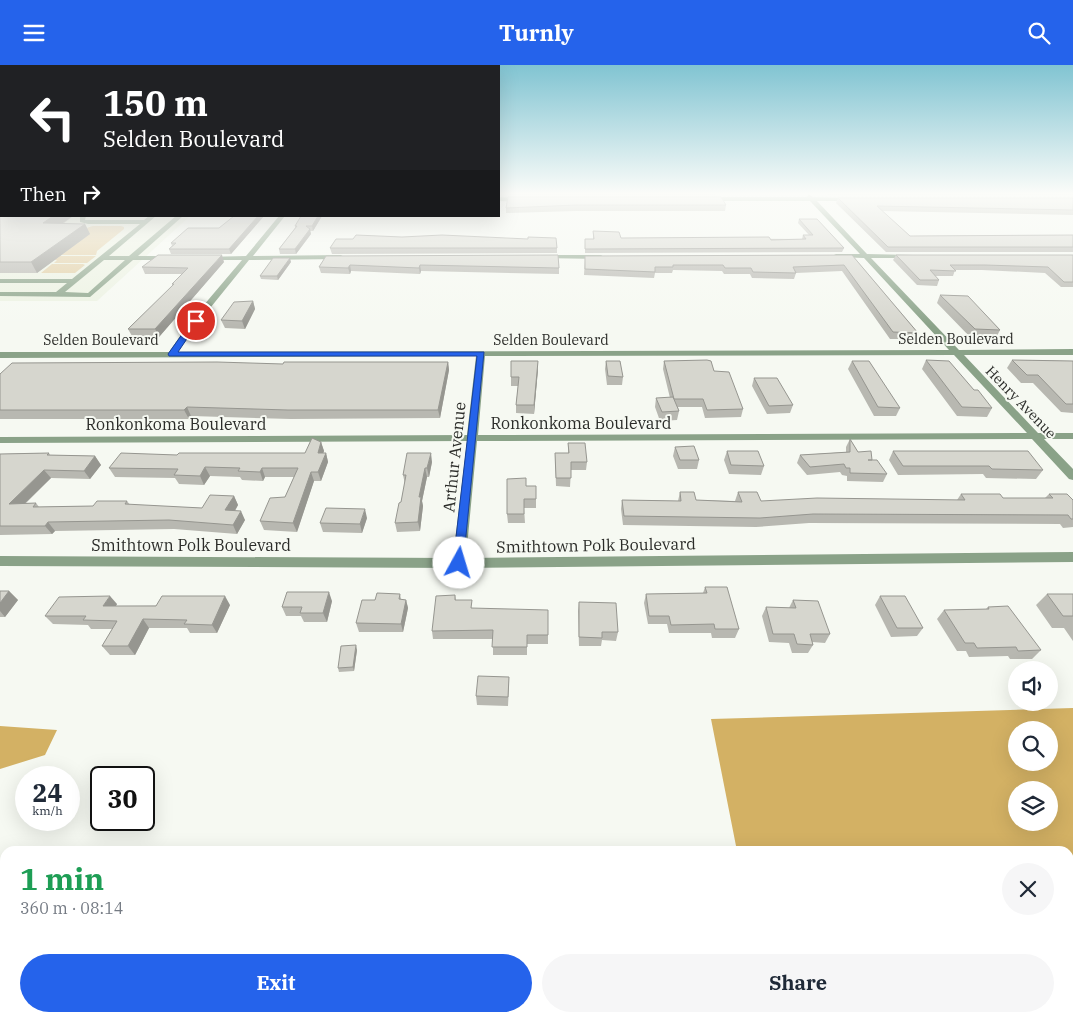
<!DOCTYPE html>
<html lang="en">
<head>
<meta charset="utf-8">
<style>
  :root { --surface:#fff; --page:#f6f6f7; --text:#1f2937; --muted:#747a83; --accent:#2563eb }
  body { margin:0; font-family:"IBM Plex Serif",serif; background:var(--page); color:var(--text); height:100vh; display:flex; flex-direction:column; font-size:19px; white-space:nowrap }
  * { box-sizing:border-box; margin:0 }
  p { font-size:16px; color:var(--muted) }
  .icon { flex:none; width:28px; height:28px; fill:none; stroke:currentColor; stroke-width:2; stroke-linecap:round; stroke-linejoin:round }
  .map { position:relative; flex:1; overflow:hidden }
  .sheet { position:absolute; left:0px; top:781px; width:1074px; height:176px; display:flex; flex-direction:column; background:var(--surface); border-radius:15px 15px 0 0; box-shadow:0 5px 20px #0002 }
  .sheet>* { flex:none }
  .top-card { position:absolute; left:0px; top:0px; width:500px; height:152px; box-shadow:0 5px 20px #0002; background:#202124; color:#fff; overflow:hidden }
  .buttons { position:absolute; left:1008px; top:596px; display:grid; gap:10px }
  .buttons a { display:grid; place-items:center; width:50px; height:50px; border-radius:50%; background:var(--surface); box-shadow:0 5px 20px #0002; font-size:25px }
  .speed { position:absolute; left:15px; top:701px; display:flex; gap:10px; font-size:25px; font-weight:700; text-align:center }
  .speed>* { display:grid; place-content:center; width:65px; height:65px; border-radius:50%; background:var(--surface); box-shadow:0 5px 20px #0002; line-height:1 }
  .speed small { font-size:12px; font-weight:400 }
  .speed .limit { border:2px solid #111; border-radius:8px; background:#fff; color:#111 }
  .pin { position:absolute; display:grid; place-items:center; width:42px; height:42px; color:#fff; margin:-21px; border:2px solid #fff; border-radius:50%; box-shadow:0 1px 5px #0007 }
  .me { position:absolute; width:55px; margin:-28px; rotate:6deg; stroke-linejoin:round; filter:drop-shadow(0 0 4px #0008) }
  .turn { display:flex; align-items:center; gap:18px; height:105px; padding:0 20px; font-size:22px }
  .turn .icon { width:65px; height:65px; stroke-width:2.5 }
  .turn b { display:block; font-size:35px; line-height:42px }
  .then { display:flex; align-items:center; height:48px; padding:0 20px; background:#0003; gap:10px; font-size:19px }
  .round { display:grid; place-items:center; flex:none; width:52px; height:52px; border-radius:26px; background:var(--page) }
  .head { display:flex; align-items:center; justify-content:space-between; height:85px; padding:0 20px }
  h1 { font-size:30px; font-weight:700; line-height:38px; color:#1e9e55 }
  .action { display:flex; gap:10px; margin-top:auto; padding:10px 20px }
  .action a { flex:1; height:58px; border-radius:30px; background:var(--accent); color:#fff; font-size:20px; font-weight:700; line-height:58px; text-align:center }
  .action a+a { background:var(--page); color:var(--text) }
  header { display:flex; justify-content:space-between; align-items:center; height:65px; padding:0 20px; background:var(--accent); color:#fff; font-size:22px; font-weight:700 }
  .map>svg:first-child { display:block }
</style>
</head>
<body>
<header><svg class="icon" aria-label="menu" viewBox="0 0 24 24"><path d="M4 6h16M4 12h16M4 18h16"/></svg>Turnly<svg class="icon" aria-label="search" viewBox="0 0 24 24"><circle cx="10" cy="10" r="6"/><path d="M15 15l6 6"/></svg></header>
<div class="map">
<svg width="1073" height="957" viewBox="0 0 1073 957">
  <rect width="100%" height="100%" fill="#f6f9f2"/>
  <!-- built -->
  <path fill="#ecf2e2" d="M0 128 1 151H190L97 236H0Z"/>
  <!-- green -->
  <path fill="#e0cca0" d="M93 161H121L124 162V164L97 186 96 190H60C69 179 78 164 93 161Z
    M59 191H96L87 198H54L57 195H53Z
    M52 199H83L85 200 75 208H41Z"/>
  <!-- forest -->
  <path fill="#d3b164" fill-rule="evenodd" d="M1073 643V954L1068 953 1069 786H737L711 654ZM1016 665H1049V698H1016ZM1016 725H1049V758H1016Z
    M0 661 57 665 45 690 0 704Z
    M784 953H1014L1006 957H790Z"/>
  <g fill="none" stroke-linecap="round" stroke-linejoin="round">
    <!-- minor -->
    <path fill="#8aa288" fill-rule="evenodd" d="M809 129 813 132 855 133 853 136H817L867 189 913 190V192L911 193H871L959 285 1073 284V290H964L1038 368H1073V374H1044L1073 404V415L1069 414 1032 374 477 376 466 493 1073 487V497L459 503 0 501V491L453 493 467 376 0 378V372L467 370 476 291 0 293V287H169L192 254 242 195H206L203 193 204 192 246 191 279 151H285L253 191 341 190 344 192 341 194 249 195 198 258 178 287 949 285 864 193 834 192V190L836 189H860L810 136H706L703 134 706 132H807ZM954 290 1027 368 478 370 485 291Z
      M499 132 523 133 526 135 523 137 499 136Z
      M80 151H86L85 155H144L149 151H156L109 191H129L176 151H183L138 191H171L174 193 171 195H133L90 232 0 231V227H56L67 218H0V214H72L140 159H88L80 157ZM104 195H125L88 228 65 227Z
      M543 190H601L604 192 601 194 541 193V191Z"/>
  </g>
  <!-- wall -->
  <path fill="#b8b8b1" d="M0 128 73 151 63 159H85L90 169 37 208H0Z
    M509 128H716L715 130H509Z
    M826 128H1073V130H829Z
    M508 132 726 140 725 146H576L506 148V143Z
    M838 133H1073V150L882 146 910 171 1073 170V187H886L836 138Z
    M234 151H264L231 189H171L169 184 172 181 171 178 219 163Z
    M322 151 313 166H310L311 169 296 189H280L279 184 295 163V161Z
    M799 154 844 183 842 187 585 188V174H593V166L621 173 802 174 803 170H809L798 158Z
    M330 183H557V188L332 189Z
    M852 190 918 268 915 274H890L842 206 796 208 794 214 752 213 750 209H724L722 206 673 205 672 208H655L654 213 584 210 585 191Z
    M896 190H1073V222H1061L1045 208 982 205H955L953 211H935L939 215 937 221 917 220 893 195Z
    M326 191 559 203V209L421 206 420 209 351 206 350 209 321 208 319 202Z
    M224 197 159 272 132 271 128 264 173 221 172 219 182 209H145L142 202Z
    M291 197 278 215 261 214 260 211Z
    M940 230 1000 265 996 273 970 272 937 238Z
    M253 236 255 244 245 264 225 263 221 255Z
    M926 295 974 325 992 343 987 352 957 351 922 304Z
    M1012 295 1073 296V348L1061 347 1033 318H1021L1007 303Z
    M606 296 623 312 622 320H607L605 304Z
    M664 296 714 306 743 344 741 352 705 353 702 342H678L679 346 677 355 660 356 655 342 656 333H670L663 304Z
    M852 296 900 343 896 351H874L848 304Z
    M448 297 449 305 440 353 291 354 191 351 189 354H0V309L283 299Z
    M538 304 534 349 516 348V340L518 321H511V312Z
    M754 313 793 340 790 348 767 349 752 321Z
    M850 374 858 387 872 395 887 409 883 417 847 416V411L842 410 840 407 807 410 797 398 800 390 846 387V382Z
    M321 377 324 386 323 388H326L328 397 321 416H314L297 467 264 465 260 456 285 432 294 412H265L263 416 242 415 240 412 210 411 204 420 179 419 175 413 115 412 109 403 177 390 305 388Z
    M568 378 587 397 586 405H571L570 422 556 421 555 388H568Z
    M675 382 699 395 697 404H678L673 391Z
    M727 386 764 401 761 410 729 409 724 395Z
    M893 386 1043 405 1036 414 986 413 983 409 898 410 889 395Z
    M49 388 50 390 95 391 101 400 90 414 51 413 26 438H36L39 442 93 441 127 436 130 440 202 443 234 431 238 440 235 446 245 455 237 469 174 464 55 466 52 469 0 470V389Z
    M432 397 429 412H427L422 436 423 441 420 466 397 467 395 458 401 437 405 419 403 410Z
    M526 421 536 434V443H524L525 458H508L507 449Z
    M680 427 696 435 735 436 738 427 761 436 957 435 961 429 1003 433H1045L1049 429 1073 435V462L1063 463 1060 459 809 458 756 462 623 460 621 444 622 435 678 436Z
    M367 453 362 468 323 467 320 458Z
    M705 522 739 564 735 573H712L711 568H669L667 559H648L644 538 646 529 703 528Z
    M0 526H9L18 535 5 552H0Z
    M400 529 401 534 406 535 408 543 403 567H359L356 558 375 535Z
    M1047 529H1073V576L1064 563H1052L1036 540Z
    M455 530 456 535 472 543 548 570V579H527V590H493V574H433L432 566Z
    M880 531 923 563 917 571 891 572 875 540Z
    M793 535 830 569 825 578 812 577 813 580 808 588H792L789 578 769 577 762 551 766 542 789 543Z
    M332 536 327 557H304L301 551H286L282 542Z
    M579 537 618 567 616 576 602 575 601 581H579L578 546Z
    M117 539 116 541 230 540 217 568H190L187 563H149L135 590H110L102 581 113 564H91L88 560 53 559 45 551Z
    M988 542 1041 585 1032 594H1010L1008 591 969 592 966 586H957L937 554 944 545 986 544Z
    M357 585 354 606 339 607 338 603Z
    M509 612V621L508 641 477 640 476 631Z"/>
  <!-- shaded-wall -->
  <path fill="#969690" d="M53 151H73L48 168 43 158Z
    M258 151H264L231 189 229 184Z
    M318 151H322L313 166 312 161Z
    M85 159 90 169 37 208 31 197Z
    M310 164 311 169 296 189 295 184Z
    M222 190 224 197 159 272 155 264Z
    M290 193 291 197 278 215 277 211Z
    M350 200 351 206 350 209 348 203Z
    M420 200 421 206 420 209 419 203Z
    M253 236 255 244 245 264 242 256Z
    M538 296V304L534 349V340Z
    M448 297 449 305 440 353 438 345Z
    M187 342 191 351 189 354 184 345Z
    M321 377 324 386 320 397 318 388Z
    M326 388 328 397 321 416 318 407Z
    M431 388 432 397 429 412 427 403Z
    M95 391 101 400 90 414 84 406Z
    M205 402 210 411 204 420 200 411Z
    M262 403 265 412 263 416 260 407Z
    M425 403 427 412 422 436 423 441 420 466 418 457 419 432Z
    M44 405 51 413 16 447 9 439Z
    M311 407 314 416 297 467 293 458Z
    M234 431 238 440 230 454 225 445Z
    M365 444 367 453 362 468 360 459Z
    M241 446 245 455 237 469 233 460Z
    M48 457 55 466 52 469 45 461Z
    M9 526 18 535 5 552 0 546V538Z
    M329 527 332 536 327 557 323 548Z
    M110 531 117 539 111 550 103 541Z
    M225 531 230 540 217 568 212 560Z
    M406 535 408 543 403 567 401 559Z
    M143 554 149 563 135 590 128 581Z
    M356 580 357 585 354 606 353 602Z
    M334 952H340L339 957H333Z"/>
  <!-- building -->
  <path fill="#d6d6ce" stroke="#969690" d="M0 128H1V151H53L43 158 85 159 31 197H0Z
    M508 132H721L726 140H576L506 143Z
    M838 133H1073V145L877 141 910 171 1073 170V182H888Z
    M234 151H258L229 184H169L176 178H171L188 163H219Z
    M301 151H318L312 161H306L310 164 295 184H279L297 161H295Z
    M799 154H817L844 183 585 184V174H594L593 166 619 167 621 173 769 172 771 175 806 174 803 170H813Z
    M356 170 402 172 442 170 528 174V172L556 173 557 183H330L336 174H353Z
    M158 190H222L155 264H128L174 219H172L188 203 142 202Z
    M558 190 559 203 420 200 419 203 350 200 348 203 319 202 326 191Z
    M852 190 918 268 893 267 844 200 793 202 796 208 753 207 751 203H725L723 200H673V202H655V207L585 204V191Z
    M896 190H1073V217H1064L1048 202 985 200H950L956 206 930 205 939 215H920Z
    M273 193H290L277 211H260Z
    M940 230 968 231 1000 265 975 264Z
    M253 236 242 256 221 255 234 237Z
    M707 295 711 296 714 306 729 307 743 344 707 345 703 334H674L664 296Z
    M926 295 949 296 974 325H978L992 343 962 342Z
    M1012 295 1073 296V339H1066L1038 310H1027Z
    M511 296H538L534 340H516L519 312H511Z
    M606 296H620L623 312 608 311Z
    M852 296H869L900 343 878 342Z
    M217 297 283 299 284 297H448L438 345H288L187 342 184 345H0V309L12 298Z
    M754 313H777L793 340 769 341Z
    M673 332 679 346 662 347 656 333Z
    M312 373 321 377 318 388H326L318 407H311L293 458 260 456 270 433 285 432 298 403H262L260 407 238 406 240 403 205 402 200 411 174 410 178 404 109 403 121 388 177 390 179 388H305Z
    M850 374 858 387 871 386 872 395H868H877L887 409 850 408V403H846L844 399 810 402 800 390 850 387Z
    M568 378H585L587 397H571V413H556L555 388H569Z
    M694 381 699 395H680L675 382Z
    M727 386H758L764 401 731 400Z
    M893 386H1028L1043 405 992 404 989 401H903Z
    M49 388 47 390 95 391 84 406 44 405 9 439 36 438 33 442 93 441 97 436H127L125 439 202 443 210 430 234 431 225 445 241 446 233 460 169 455 48 457 45 461H0V389Z
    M407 388H431L427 403H425L419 432H421L418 457 395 458 399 438 401 437 406 410H403Z
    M526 413V421H536V434H524V449H507V414Z
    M680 427H694L696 435 742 437 738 427H757L761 436 817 433 965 435 961 429H1000L1003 433H1053L1049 429H1067L1073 435V454H1071L1068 450 813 449 760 453 624 451 622 435 681 436Z
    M326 443 365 444 360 459 320 458Z
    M705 522H727L739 564H715L714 559 671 560 669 551H649L646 529 707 528Z
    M0 526H9L0 538Z
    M287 527H329L323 548H300L302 542H282Z
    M377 528 400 529 399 534 406 535 401 559 356 558 362 535H375Z
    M1047 529H1073V551H1063Z
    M455 530V535H472L471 543 548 545V570H527V582H492L493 565 432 566 436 531Z
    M110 531 103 541H156L162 531H225L212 560 184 559 187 555 143 554 128 581H102L117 556 83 555 86 551H45L59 532Z
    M880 531H905L923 563H897Z
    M793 535 818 536 830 569H810L813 580 797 579 794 569H773L766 542 796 543Z
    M579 537 616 538 618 567H602V573L579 572Z
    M1008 541 1041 585 1018 586 1016 582 977 583 974 578H965L944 545 989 544 988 542Z
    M356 580 353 602 338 603 341 581Z
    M478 611 509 612 508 632 476 631Z
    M289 952H334L333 957H288Z"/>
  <!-- sky -->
  <linearGradient id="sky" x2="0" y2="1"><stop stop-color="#81c4d2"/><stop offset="0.49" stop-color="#fbfcf9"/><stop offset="1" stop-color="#fbfcf9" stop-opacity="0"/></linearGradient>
  <rect width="1073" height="262" fill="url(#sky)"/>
  <!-- route -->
  <path fill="#2563eb" stroke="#184099" d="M193 254 199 256 178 287H484L463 501H454L453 498 477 291H169L168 289Z"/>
  <g text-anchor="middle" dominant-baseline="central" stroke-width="4" stroke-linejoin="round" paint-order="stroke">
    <!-- far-street labels -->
    <g font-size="14" fill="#2b2c29" stroke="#f6f9f2">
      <text x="956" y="274">Selden Boulevard</text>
      <text x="101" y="275">Selden Boulevard</text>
      <text x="551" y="275">Selden Boulevard</text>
      <text transform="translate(1021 337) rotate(46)">Henry Avenue</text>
    </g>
    <!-- street labels -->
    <g font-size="16" fill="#2b2c29" stroke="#f6f9f2">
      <text x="581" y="358">Ronkonkoma Boulevard</text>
      <text x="176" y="359">Ronkonkoma Boulevard</text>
      <text transform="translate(454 392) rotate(-84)">Arthur Avenue</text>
      <text x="191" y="480">Smithtown Polk Boulevard</text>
      <text transform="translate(596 480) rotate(-1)">Smithtown Polk Boulevard</text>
    </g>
  </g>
</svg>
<div class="buttons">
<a><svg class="icon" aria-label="sound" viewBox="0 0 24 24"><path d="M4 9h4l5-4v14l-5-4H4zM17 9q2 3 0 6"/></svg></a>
<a><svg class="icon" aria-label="search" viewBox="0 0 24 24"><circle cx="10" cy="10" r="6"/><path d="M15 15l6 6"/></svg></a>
<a><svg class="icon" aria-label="layers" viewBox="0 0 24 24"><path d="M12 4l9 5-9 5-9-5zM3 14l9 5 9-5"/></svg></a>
</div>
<div class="speed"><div>24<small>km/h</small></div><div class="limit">30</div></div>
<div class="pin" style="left:196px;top:256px;background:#d93025"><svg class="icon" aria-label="arrive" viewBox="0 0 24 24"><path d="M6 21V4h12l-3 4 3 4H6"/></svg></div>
<svg class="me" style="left:459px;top:498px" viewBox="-20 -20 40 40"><circle r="19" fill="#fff"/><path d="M0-13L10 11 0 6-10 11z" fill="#2563eb"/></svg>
<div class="top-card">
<div class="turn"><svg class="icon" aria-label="left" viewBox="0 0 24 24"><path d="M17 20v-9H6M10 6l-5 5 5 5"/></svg><div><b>150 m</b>Selden Boulevard</div></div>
<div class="then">Then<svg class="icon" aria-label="right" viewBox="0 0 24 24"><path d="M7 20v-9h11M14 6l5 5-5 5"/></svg></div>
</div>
<section class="sheet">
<div class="head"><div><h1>1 min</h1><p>360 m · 08:14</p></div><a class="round"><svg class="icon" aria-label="close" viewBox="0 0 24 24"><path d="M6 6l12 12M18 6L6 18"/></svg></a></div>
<div class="action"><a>Exit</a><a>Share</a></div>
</section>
</div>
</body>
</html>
